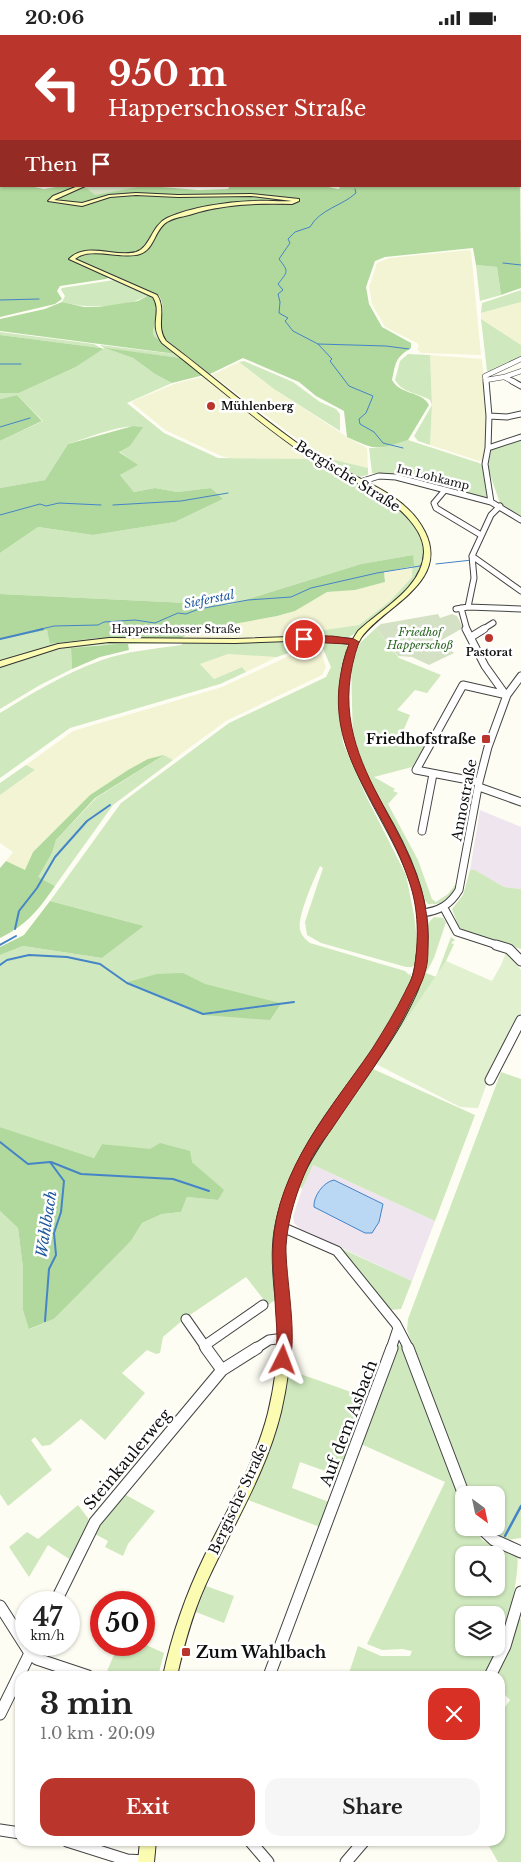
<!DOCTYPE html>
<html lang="en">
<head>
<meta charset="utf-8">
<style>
  :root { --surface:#fff; --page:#f6f6f6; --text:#222; --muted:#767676; --accent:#ba362d }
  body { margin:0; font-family:"Libre Baskerville",serif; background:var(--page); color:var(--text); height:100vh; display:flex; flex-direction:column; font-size:19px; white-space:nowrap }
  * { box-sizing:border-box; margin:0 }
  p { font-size:16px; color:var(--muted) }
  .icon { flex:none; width:28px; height:28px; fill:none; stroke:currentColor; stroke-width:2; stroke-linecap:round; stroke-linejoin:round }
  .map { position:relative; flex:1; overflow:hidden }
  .drawer { position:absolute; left:15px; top:1636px; width:490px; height:175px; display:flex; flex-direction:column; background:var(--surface); border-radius:15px; box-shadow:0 1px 4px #0004 }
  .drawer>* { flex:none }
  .top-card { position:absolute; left:0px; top:0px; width:521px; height:152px; box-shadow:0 1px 4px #0004; background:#ba362d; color:#fff; overflow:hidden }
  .needle { width:32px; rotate:147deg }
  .controls { position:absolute; left:455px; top:1451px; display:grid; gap:10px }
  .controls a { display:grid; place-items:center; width:50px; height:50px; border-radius:10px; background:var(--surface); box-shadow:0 1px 4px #0004; font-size:25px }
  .speed { position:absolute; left:15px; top:1556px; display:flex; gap:10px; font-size:25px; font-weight:700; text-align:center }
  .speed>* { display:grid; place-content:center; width:65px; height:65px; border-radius:50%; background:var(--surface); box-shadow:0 1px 4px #0004; line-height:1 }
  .speed small { font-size:12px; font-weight:400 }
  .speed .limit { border:8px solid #d22; background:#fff; color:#111 }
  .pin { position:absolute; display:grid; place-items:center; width:42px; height:42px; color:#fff; margin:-21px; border:2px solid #fff; border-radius:50%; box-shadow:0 1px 5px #0007 }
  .me { position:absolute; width:55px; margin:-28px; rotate:3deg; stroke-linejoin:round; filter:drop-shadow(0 0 4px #0008) }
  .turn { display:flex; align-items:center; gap:18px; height:105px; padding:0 25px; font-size:22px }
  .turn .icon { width:65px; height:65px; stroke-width:2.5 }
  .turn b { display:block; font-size:35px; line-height:42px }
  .then { display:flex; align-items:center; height:48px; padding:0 25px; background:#0003; gap:10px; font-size:19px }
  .round { display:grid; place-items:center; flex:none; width:52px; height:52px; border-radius:15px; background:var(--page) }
  .headline { display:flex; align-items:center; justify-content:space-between; height:85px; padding:0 25px }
  h1 { font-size:30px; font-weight:800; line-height:38px }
  .button { display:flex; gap:10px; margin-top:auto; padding:10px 25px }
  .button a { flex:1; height:58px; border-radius:15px; background:var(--accent); color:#fff; font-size:20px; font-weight:800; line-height:58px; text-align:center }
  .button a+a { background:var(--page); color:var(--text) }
  .status { display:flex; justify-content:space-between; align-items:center; height:35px; padding:0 25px; background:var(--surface); direction:ltr }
  .status svg { height:14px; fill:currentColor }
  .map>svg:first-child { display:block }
</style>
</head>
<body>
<div class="status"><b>20:06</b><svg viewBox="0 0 49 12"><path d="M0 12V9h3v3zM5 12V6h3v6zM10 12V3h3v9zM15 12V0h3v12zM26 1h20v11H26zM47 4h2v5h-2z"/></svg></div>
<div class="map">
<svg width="521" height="1827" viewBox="0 0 521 1827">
  <rect width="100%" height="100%" fill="#fefdf3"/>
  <!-- industrial -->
  <path fill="#eee5ee" d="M480 775 521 792V854L504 852 475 835H470Z
    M313 1130 435 1186 412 1246 299 1193 294 1188 293 1181 305 1146Z"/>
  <!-- farmland -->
  <path fill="#f3f4d4" d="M468 215 471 216 481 320 421 318 417 314 419 311 417 308 385 292 372 269 369 252 377 228 389 223Z
    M521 267V310L481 284V278Z
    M430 320 482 324 488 389 483 425 479 426 430 410 432 370Z
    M239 327 274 354 347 402 367 413 368 433 335 425 313 416 212 340Z
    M205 341 286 405 310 425 230 423 221 421 165 395 132 368 133 366 174 349Z
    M414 532 412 542 390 566 359 590 276 602 180 604 197 593 223 591 277 581 295 576 327 557 355 555 385 547 384 538Z
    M306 613H317L321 617 326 632 322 640 226 686 173 725 164 720 128 735 90 760 33 817 25 836 6 826 13 817 0 808V760L34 736 26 730 73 696 222 652Z
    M228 619 266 620 277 622 246 637 242 632 214 644 200 629Z"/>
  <!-- green -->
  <path fill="#cfe8bd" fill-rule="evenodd" d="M51 0H295L297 1H49Z
    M476 230 497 232 501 260 480 266Z
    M114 245C123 247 158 259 158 270 158 281 152 291 157 302L205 340 181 323 108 314 133 323 155 339 172 348 127 368 164 398 218 423 314 424 361 450 402 477 419 498 427 516 418 541 408 554 358 597 349 602 231 604 276 602 359 590 390 566 412 542 413 520 361 529 229 570 0 559V518L38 492 93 500 175 487 223 464 211 453 177 457 155 453 134 457 120 440 137 430 119 416 130 411 142 392C123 388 88 403 68 409L45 445 0 453V406L43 386 17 360 0 364V358H19L76 332 104 313 100 310 175 319 154 301 153 297C155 284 161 268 149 260 123 274 91 274 62 267L65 261 61 255 62 253Z
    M521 255V267L481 278 482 268Z
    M481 284 521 310V322L491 337 487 336Z
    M0 297 94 309 101 313 0 300Z
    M408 319 430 320 432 370 430 410 418 406 414 401 432 370 430 365C419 358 402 358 395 345L400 326Z
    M244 326 293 347 320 367 336 374 340 379V396L274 354 239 327Z
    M521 403V481L500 468 488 434 491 415Z
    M408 405 479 428 483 431 487 463 372 438 369 413H380Z
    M313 417 335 425 368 433V440L358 442Z
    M376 593 399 623 441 640 427 658 415 655 397 675 410 680 401 701 426 709 412 732 374 742 395 754 393 756 398 758 388 769 418 825 432 864 436 867 448 859 455 850 458 851C451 862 442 871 428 869L424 864 415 838 368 746 353 708 351 628 360 608Z
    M47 595 51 609 98 603H134L105 604 63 608 0 627V605Z
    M311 606 316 608 277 622 228 619 200 629 214 644 242 632 246 637 220 649 70 693 0 743V678C33 658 65 638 102 625 127 616 154 614 181 610L183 608Z
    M327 606 345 608 348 611 342 634 338 663 343 708 367 763 406 840 414 880 418 913 416 929 412 932H406L321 908 307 900 305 887 323 833 320 831C314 844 297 882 300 895 302 901 305 904 310 908L405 936 409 940 410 938 412 944 404 965 384 1000 308 1110 290 1144 273 1220 275 1265 268 1270 246 1242 184 1284 163 1302 160 1318 156 1319 147 1315 122 1338 145 1358 105 1405 81 1384 50 1410 42 1411 35 1402 31 1405 52 1435 8 1471 0 1459V1176L18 1193 23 1233V1275L30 1294 54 1284 131 1206 142 1188 162 1179 181 1177 187 1162 218 1165 223 1155 192 1127 150 1115 102 1109 94 1123 0 1092V920L23 911 102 923 144 891 50 866 121 768 229 688 326 642 331 632 321 609Z
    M111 607 175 608 98 610 71 613 72 634 40 650 0 674V631C37 619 71 609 111 607Z
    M164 720 173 725 113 770 55 851 37 842 52 818 56 805 96 763Z
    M26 730 35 735 0 760V748Z
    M470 835H475L504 852 521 854V914L463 896 458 890 452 874 463 860Z
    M434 882 443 883 446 887 434 923 426 938 436 942 451 902 455 905 451 908 454 909 446 926V937L416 971 376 1029 375 1028 387 1008 427 908 428 888Z
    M373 1034 475 1080 435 1186 313 1130 302 1154 298 1149 309 1124 370 1035Z
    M501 1037 521 1044V1503L505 1505 487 1493 496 1492V1460H469L407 1295 408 1284Z
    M340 1213 412 1246 401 1274 391 1275Z
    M398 1310H401L464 1475V1492L474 1493 482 1505 513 1520 517 1519C521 1534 505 1608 495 1626 492 1631 487 1636 483 1641H348L358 1611 381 1621H410L412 1616 402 1614 382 1615 367 1609 445 1447 361 1409ZM464 1520H496V1552H464ZM464 1580H496V1612H464Z
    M289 1335 368 1363 339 1441 300 1427 292 1453 329 1467 320 1492 248 1465C268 1422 282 1381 289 1335Z
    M124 1459 155 1476 128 1509 123 1521 105 1512 108 1506 95 1499 99 1489Z
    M78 1470 88 1483 89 1493 72 1526 48 1510 29 1542 9 1512 27 1497 38 1504Z
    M206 1551 234 1561 224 1588 196 1577Z
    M517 1584H521V1827H498L486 1806H500V1679L510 1665 500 1655V1641H495Z
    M144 1609 164 1618 158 1641H105L118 1610Z"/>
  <!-- forest -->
  <path fill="#b1d89d" d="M520 118 521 253 501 260 497 232 476 230 473 213 385 222 375 226 366 252 369 269 382 292 411 308V313C395 323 396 327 392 345 400 360 422 356 429 370L408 405C375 415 378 416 347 402L344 376 316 361 299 347 243 323 210 339 164 303C156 289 168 273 159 261L112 240 106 244 60 251 57 256 62 264 55 269 0 282V131L1 151H30L44 154 62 151H150L198 155 228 154 230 151H324L338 154 340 153 339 151H520Z
    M149 260C161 268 155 284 153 297L154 301 176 319 0 296V284L45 274 62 267 84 272H99L138 266Z
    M0 300 101 313 103 314 76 332 19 358H0Z
    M105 313 181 323 204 340 172 348 155 339 133 323Z
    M17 360 42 386 0 406V364Z
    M133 391 143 392 130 411 119 417 138 430 120 440 134 457 155 453 177 457 211 453 223 464 175 487 93 500 38 492 0 518V453L45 445 68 409Z
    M413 520 414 531 384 537 385 547 355 555 327 557 295 576 277 581 223 591 197 593 180 604 98 603 50 609 47 595 0 605V559L229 570 361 529Z
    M117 609H128L129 615 100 622 72 634 71 613Z
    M164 720 95 763 56 805 52 818 38 842 55 851C39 874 27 890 0 903V833L6 826 25 835 33 817 90 760 128 735 148 724Z
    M50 866 144 891 102 923 23 911 0 920V912L24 900Z
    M183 938 205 949 280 968 203 978 128 947 157 939Z
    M280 970 270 985 203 980Z
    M0 1092 94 1123 102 1109 150 1114 160 1108 190 1116 192 1127 224 1155 218 1165 187 1162 181 1177 162 1179 142 1188 131 1206 54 1284 29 1294 23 1275V1233L18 1193 0 1176Z"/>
  <!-- cemetery -->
  <path fill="#d4e1c4" d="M84 151H143L95 160Z
    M438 579 440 583 452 579 457 581 463 593 440 606 454 618 429 630 412 622 398 621 376 593 381 589Z"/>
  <!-- pitch -->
  <path fill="#e1f0cf" d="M506 917 521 935V977L492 1034 478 1073 460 1072 376 1029 446 926 492 946 501 930Z"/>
  <!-- water -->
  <path fill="#bad8f4" stroke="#4484c7" d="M334 1145 383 1169 379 1187 372 1198H365L314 1172C313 1162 323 1147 334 1145Z"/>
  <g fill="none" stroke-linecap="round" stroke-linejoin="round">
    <!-- stream-far2 -->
    <path stroke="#4484c7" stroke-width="1" d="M355 154 356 158C342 171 320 174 310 192L295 197 288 204 290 208 279 224C289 237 288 236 278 249L283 255 278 259 280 267 279 278 288 283 285 286 293 296 318 309 332 324 330 326 349 351 373 361 366 378 359 384 360 389 374 397 383 408 403 413
      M503 228 521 230
      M0 265 39 264
      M318 309 386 311 409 314
      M0 329H21
      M0 392 30 383
      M113 470 181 466 228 458
      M0 480 40 469 46 471 59 468 101 470
      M436 529 472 525
      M37 595 54 591 98 590 104 587 135 585 155 588 178 578 186 579 199 574 248 565 291 562 311 553 377 538 420 531"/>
    <!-- stream-far1 -->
    <path stroke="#4484c7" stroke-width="2" d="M0 604 43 594
      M15 894 19 876 37 853 55 822 87 786 110 770
      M0 910 16 901
      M0 930 7 925 29 920 67 922 100 929 127 948 203 979 294 967
      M0 1107 28 1129 50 1127 64 1146 61 1177 54 1198 56 1220 49 1234 45 1286
      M51 1127 81 1139 173 1144 209 1156"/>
    <!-- stream -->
    <path stroke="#4484c7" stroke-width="2.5" d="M505 1501 521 1471"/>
    <!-- street-far5 casing -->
    <g stroke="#434343" stroke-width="4.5">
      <path id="street-far5" d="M312 0 314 1
        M388 0 390 1
        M413 0 417 1
        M504 0 508 1
        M349 1 359 0
        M485 1 488 0"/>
    </g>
    <!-- street-far4 casing -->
    <g stroke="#434343" stroke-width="5.5">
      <path id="street-far4" d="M504 342 521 336
        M486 345 504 342 514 347
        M486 347 485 341 521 324"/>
    </g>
    <!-- street-far3 casing -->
    <g stroke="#434343" stroke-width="7">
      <path id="street-far3" d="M486 346 489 381 488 413 485 429 491 467
        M512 346 521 351
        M489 381 507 382 521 379
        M488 413 521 402
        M360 447 379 441 396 442 491 467 521 485
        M445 455 434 468 436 473 481 500
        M472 521 521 556
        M468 572 474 543 472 521 491 480 500 471
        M461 573 467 595
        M456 574 468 572 521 574
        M482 595 493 588"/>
    </g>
    <!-- street-far2 casing -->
    <g stroke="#434343" stroke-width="9">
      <path id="street-far2" d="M466 594 485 631 505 659
        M471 602 484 594
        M479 747 416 735 463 650 507 660
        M479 752 521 767
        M422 796 433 739
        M444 873 457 897 500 911
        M422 878C439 876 450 870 459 855L479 747 488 712 507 660 521 641"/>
    </g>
    <!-- street-far1 casing -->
    <g stroke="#434343" stroke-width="11">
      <path id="street-far1" d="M496 910 509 914 521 926
        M490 1045 521 985
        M282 1192 337 1216 396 1289 409 1314
        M186 1284 207 1314
        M204 1311 263 1270
        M255 1314 269 1305 284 1303
        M391 1314 398 1293"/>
    </g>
    <!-- street casing -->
    <g stroke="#434343" stroke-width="13">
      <path id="street" d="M206 1313 222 1335
        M408 1313 464 1460
        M480 1492 494 1505 521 1517
        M55 1568 95 1487 222 1335 257 1313
        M0 1571 30 1618 37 1624 88 1641
        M269 1641 392 1313
        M490 1641 505 1611 521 1557
        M0 1679 34 1610
        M0 1795 20 1798
        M67 1806 127 1825 146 1826
        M250 1806 268 1827
        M346 1827 364 1806"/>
    </g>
    <!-- secondary casing -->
    <g stroke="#323232" stroke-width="2">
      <path id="secondary" d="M0 98H1V100H0Z
        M520 126H521V128H520Z
        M78 151H85L54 165 82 168 109 160 136 158 178 160 251 159 299 164V166L292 169C257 168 223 169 189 180 181 182 173 183 167 187 154 195 155 214 140 219 122 225 90 211 75 224L157 260C167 275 155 291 166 306 214 342 260 383 310 417 347 442 404 454 425 497 450 548 384 571 361 603 356 611 352 622 350 632 347 653 346 675 351 695 358 729 376 759 393 789 416 831 433 875 426 924 424 945 414 964 404 983 383 1022 354 1057 330 1095 320 1110 309 1126 302 1143 293 1164 286 1188 285 1212 284 1241 290 1270 290 1299 291 1325 287 1351 281 1377 266 1439 231 1493 205 1551 192 1580 184 1610 177 1641H163C172 1599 186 1559 205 1520 228 1473 255 1429 268 1378 274 1353 278 1326 278 1301 278 1271 271 1241 273 1211 274 1188 282 1163 291 1142 314 1087 357 1042 388 992 400 972 413 950 416 926 420 900 419 873 411 849 389 782 333 727 340 652 342 637 343 623 350 609L318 605 235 608 109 607 59 613 0 632V626L58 609 109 603 235 604 318 601 353 604 358 596C381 574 423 553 424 517 424 501 412 486 400 475 373 450 336 440 306 420 256 386 210 345 162 308 148 288 163 278 153 262L69 224C86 206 116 223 136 217 151 212 151 191 167 183 191 172 227 167 253 166 266 165 280 167 292 166L251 161 178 162 136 160 110 162 82 171 48 166 53 161Z
        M140 1806H156L154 1827H138Z"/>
    </g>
    <!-- highway casing -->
    <g stroke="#212121" stroke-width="2">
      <path id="highway" d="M0 51H1V55H0Z
        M520 55H521V59H520Z"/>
    </g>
    <!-- street-far5 -->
    <use href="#street-far5" stroke="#fff" stroke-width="3"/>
    <!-- street-far4 -->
    <use href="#street-far4" stroke="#fff" stroke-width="4.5"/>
    <!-- street-far3 -->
    <use href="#street-far3" stroke="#fff" stroke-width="5"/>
    <!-- street-far2 -->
    <use href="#street-far2" stroke="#fff" stroke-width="7"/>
    <!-- street-far1 -->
    <use href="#street-far1" stroke="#fff" stroke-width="9"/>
    <!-- street -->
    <use href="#street" stroke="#fff" stroke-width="11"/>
    <!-- secondary -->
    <use href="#secondary" fill="#fbfbb2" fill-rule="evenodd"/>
    <!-- highway -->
    <use href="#highway" fill="#edb162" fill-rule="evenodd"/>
  </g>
  <!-- route -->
  <path fill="#ba362d" stroke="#79231d" d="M332 601 354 604 359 607C314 733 433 793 428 910 428 918 428 929 425 937 423 947 416 957 412 966 390 1012 359 1053 331 1095 323 1106 313 1118 308 1131 297 1155 288 1183 286 1210 285 1241 299 1305 288 1331L283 1333 277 1331C274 1322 276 1313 277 1304 277 1289 275 1275 275 1261 274 1244 272 1227 273 1210 277 1134 331 1074 372 1014 384 995 395 977 405 957 408 950 413 943 414 935 419 906 419 874 409 846 381 759 312 711 349 609L304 607 299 604 304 601Z"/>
  <!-- markers -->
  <g fill="#ba362d" stroke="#fff" stroke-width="2">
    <circle cx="211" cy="371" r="5"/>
    <circle cx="489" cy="603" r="5"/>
    <rect x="481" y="699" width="10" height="10" rx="2.5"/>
    <rect x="181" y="1612" width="10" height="10" rx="2.5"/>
  </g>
  <g text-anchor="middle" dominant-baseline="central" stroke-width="5" stroke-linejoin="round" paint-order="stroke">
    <!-- far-poi labels -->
    <g font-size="11" font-weight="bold" fill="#101010" stroke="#fff" text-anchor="start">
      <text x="221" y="371">Mühlenberg</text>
      <text x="489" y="617" text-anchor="middle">Pastorat</text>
    </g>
    <!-- far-street labels -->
    <g font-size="11" fill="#101010" stroke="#fff">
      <text transform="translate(433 442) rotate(14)">Im Lohkamp</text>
      <text x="176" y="594">Happerschosser Straße</text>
    </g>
    <!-- far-park labels -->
    <g font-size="11" font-style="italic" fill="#296522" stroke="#fff">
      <text x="420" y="597">Friedhof<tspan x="420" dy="13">Happerschoß</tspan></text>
    </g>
    <!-- far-water labels -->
    <g font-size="12" font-style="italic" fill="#1e579d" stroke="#fff">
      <text transform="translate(209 564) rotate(-11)">Sieferstal</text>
    </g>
    <!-- street labels -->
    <g font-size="14" fill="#101010" stroke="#fff">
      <text transform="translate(348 441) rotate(32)">Bergische Straße</text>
      <text transform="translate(464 765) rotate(-79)">Annostraße</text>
      <text transform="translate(238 1464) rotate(-65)">Bergische Straße</text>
    </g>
    <!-- poi labels -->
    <g font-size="14" font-weight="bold" fill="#101010" stroke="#fff" text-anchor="end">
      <text x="476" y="704">Friedhofstraße</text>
    </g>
    <!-- water labels -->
    <g font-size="15" font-style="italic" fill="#1e579d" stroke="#fff">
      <text transform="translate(46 1189) rotate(-81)">Wahlbach</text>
    </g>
    <!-- near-street labels -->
    <g font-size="16" fill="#101010" stroke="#fff">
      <text transform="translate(348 1388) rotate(-69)">Auf dem Asbach</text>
      <text transform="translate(127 1424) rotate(-50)">Steinkaulerweg</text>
    </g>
    <!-- near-poi labels -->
    <g font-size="16" font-weight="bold" fill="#101010" stroke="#fff" text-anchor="start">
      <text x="196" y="1617">Zum Wahlbach</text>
    </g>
  </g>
</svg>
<div class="controls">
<a><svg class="needle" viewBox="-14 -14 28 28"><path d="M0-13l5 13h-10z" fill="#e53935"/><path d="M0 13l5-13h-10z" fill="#767676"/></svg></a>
<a><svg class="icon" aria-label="search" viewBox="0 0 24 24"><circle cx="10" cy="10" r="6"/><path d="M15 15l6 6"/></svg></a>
<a><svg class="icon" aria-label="layers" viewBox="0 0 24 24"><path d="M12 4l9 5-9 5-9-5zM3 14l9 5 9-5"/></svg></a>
</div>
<div class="speed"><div>47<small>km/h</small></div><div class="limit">50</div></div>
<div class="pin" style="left:304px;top:604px;background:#d93025"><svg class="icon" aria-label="arrive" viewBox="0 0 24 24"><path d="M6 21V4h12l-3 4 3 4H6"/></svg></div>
<svg class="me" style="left:283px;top:1325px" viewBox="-20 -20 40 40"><path d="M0-17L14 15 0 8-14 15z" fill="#ba362d" stroke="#fff" stroke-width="4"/></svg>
<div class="top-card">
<div class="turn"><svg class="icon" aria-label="left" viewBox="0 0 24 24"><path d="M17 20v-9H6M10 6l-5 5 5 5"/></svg><div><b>950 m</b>Happerschosser Straße</div></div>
<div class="then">Then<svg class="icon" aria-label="arrive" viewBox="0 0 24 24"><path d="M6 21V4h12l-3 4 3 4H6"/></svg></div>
</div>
<section class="drawer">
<div class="headline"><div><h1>3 min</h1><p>1.0 km · 20:09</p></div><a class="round" style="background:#d93025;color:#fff"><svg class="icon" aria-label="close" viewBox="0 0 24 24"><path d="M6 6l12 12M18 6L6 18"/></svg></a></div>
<div class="button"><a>Exit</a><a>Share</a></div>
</section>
</div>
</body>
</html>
